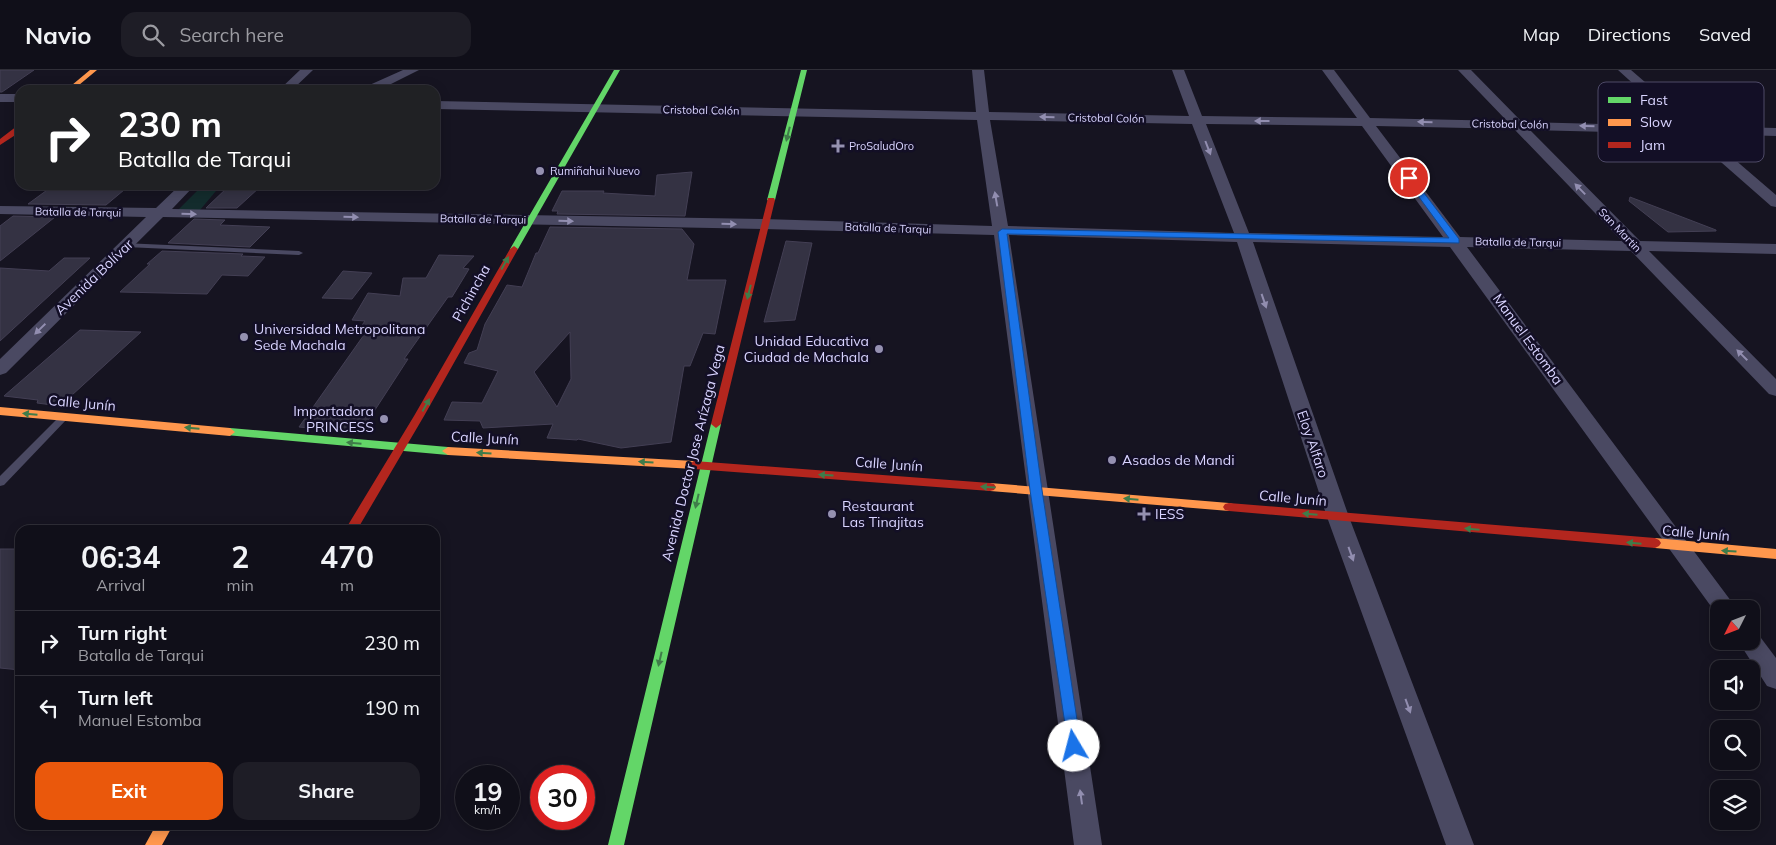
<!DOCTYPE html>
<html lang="en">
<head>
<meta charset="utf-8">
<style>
  :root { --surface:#100f19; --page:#1e1d26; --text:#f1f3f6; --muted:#9c9ca2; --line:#302f38; --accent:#ea580c }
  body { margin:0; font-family:Mulish,sans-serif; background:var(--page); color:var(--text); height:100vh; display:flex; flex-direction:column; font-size:19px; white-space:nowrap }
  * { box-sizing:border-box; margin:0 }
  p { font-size:16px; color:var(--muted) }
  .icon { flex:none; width:28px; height:28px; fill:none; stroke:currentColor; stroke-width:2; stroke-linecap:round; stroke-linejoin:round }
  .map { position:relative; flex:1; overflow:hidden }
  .panel { position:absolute; left:15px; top:455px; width:425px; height:305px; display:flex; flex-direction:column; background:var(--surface); border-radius:15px; box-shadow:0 2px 12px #0003,0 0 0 1px var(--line) }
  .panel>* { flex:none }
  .guide { position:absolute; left:15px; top:15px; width:425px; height:105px; border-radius:15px; box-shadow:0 2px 12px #0003,0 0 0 1px var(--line); background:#202124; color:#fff; overflow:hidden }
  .needle { width:32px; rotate:228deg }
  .controls { position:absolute; left:1710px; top:530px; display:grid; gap:10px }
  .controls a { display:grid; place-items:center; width:50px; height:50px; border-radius:10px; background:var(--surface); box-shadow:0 2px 12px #0003,0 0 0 1px var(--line); font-size:25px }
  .speed { position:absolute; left:455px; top:695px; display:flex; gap:10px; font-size:25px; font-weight:700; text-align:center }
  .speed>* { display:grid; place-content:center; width:65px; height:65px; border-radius:50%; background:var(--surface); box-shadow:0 2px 12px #0003,0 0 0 1px var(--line); line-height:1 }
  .speed small { font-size:12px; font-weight:400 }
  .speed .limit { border:8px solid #d22; background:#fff; color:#111 }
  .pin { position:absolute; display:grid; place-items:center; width:42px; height:42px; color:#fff; margin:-21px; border:2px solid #fff; border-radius:50%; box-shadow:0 1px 5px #0007 }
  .me { position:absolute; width:55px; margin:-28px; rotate:352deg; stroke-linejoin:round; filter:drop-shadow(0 0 4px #0008) }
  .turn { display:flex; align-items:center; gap:18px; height:105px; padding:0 20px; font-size:22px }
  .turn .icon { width:65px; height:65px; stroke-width:2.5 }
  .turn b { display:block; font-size:35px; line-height:42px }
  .eta { display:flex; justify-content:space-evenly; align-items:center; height:85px; text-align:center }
  .eta b { font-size:30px; font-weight:700; line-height:35px }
  .cta { display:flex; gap:10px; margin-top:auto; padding:10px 20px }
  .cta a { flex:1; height:58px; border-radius:15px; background:var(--accent); color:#fff; font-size:20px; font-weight:700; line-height:58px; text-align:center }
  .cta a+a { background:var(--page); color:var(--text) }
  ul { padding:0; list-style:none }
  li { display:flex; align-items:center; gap:15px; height:65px; padding:0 20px; border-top:1px solid var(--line) }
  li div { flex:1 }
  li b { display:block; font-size:19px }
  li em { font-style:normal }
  header { display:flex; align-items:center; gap:30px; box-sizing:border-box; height:70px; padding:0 25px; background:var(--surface); border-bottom:1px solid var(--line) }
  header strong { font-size:24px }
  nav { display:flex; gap:28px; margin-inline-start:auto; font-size:18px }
  .search { width:350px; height:45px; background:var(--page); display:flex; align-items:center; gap:12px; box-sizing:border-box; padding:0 18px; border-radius:15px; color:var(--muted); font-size:19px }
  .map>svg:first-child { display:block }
</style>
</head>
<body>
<header>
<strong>Navio</strong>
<div class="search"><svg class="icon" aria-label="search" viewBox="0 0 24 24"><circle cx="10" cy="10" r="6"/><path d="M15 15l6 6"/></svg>Search here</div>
<nav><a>Map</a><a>Directions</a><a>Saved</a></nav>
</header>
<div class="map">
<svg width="1776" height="775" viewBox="0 0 1776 775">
  <rect width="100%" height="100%" fill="#161421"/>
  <!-- green -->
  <path fill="#132c2d" d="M203 115H221L200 140H178Z"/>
  <!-- building -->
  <path fill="#343243" stroke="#433f54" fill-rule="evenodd" d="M0 0H34L2 22H0Z
    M692 102 685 146 557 144 558 141H552L562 121H604L603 123 655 126 657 105Z
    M54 115H130L106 135 28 134Z
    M230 115 260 117 237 138H206Z
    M1630 127 1716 160V161L1668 162 1629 131Z
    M13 146 55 147 0 191V156Z
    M194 149 225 150 220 155 270 157 250 177 168 173Z
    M550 157 682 159 694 174 687 210H726L715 264 703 263 690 296H684L671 372 621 378 578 369 577 370 547 368 553 354 483 358 480 351 444 350 452 332 482 333 498 301 464 293 469 283 477 280 485 254 507 215 522 217 536 183H538ZM570 262 571 309 557 337 534 302Z
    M786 171 812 173 795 250 764 252Z
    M162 181 243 184 241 186 265 187 248 206 222 205 207 224 120 222 150 194H147Z
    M439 185 474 186 463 198 469 199 452 227H448L404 289H408L360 363 299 357 366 262H357L365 251 352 250 368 223 400 226 403 208H426Z
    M64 188H90L0 271V198L49 201Z
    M343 201 372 203 352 229 322 228Z
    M80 260 141 262 60 336 37 333 38 330 4 326Z
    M0 479H20V600L0 598Z"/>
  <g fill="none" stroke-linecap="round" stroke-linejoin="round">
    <!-- lane -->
    <path fill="#4a4962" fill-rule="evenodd" d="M123 173 299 181 303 183 299 185 126 177H123Z
      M64 344 67 345 69 347 67 349 4 415 0 416V406L61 345Z"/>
    <!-- street -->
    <path fill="#4a4962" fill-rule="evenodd" d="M300 0H313L292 20H279Z
      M403 0H419L379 20H363L365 17Z
      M972 0H984L989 42 1189 46 1172 0H1184L1202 46 1357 48 1322 0H1334L1370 48 1507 51 1458 0H1471L1522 52 1680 56 1618 0H1631L1696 56 1776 58V66L1705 64 1776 125V137L1771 136 1689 64 1530 60 1640 171 1776 174V184L1649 181 1776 309V326L1769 324 1631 181 1467 177 1737 539H1719L1718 546 1450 177 1253 172 1349 447 1474 775H1446L1327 447 1237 172 1009 165 1102 775H1074L994 165 763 159 163 147 6 303 0 305V289L146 147 0 144V136L156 138 180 115H195L172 139 763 149 992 156 977 50 435 39V31L976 42ZM990 50 1192 54 1234 163 1008 156ZM1206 54 1362 56 1443 167 1249 163ZM1376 56 1514 59 1622 171 1460 167Z
      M0 24H20V32H0Z
      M1751 561 1758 564 1776 588V619L1767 616 1738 571H1751Z"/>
    <!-- fast -->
    <path fill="#63d668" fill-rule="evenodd" d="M614 0H620L518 179 514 182 511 181 510 179Z
      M801 0H807L775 130 771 132 767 130Z
      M716 350 721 354 624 775H608L711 354Z
      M230 358 448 377 454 381 448 385 226 365 225 362 226 359Z"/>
    <!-- slow -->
    <path fill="#ff974d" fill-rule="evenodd" d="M90 0H97L73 20H66Z
      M0 337 230 358 235 362 230 366 0 345Z
      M448 377 694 391 700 395 694 399 448 385 442 381Z
      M990 413 1229 433 1233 434 1235 437 1233 440 1229 441 990 421 986 420 984 417 986 414Z
      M1655 468 1776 479V489L1655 478 1651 476 1649 473 1651 470Z
      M156 755H173L162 775H145Z"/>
    <!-- jam -->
    <path fill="#b3261e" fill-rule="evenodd" d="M17 56H20V62L0 75V69Z
      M768 128H774L775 130 721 354 716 358 711 354Z
      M514 176 518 179 424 346 357 460H345L414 346 510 179Z
      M694 391 990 413 994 414 996 417 994 420 990 421 694 399 688 395Z
      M1229 433 1655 468 1659 470 1661 473 1659 476 1655 478 1229 441 1225 440 1223 437 1225 434Z"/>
  </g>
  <!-- one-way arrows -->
  <defs><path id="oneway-solid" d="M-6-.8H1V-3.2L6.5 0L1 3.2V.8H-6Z" transform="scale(1.25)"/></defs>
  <g fill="#928eb0">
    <use href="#oneway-solid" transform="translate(1047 47) rotate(-179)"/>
    <use href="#oneway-solid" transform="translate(1262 51) rotate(-180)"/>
    <use href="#oneway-solid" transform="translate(1425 52) rotate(-179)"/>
    <use href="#oneway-solid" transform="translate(1587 56) rotate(-178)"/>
    <use href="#oneway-solid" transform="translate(1208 78) rotate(69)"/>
    <use href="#oneway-solid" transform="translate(1580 119) rotate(-134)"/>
    <use href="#oneway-solid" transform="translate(996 129) rotate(-100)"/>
    <use href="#oneway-solid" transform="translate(189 144) rotate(1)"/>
    <use href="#oneway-solid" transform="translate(351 147) rotate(1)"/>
    <use href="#oneway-solid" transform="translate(566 151) rotate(1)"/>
    <use href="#oneway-solid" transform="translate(729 154) rotate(1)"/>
    <use href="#oneway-solid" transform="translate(1264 231) rotate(71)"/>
    <use href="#oneway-solid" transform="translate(40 259) rotate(136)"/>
    <use href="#oneway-solid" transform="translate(1742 285) rotate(-135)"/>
    <use href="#oneway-solid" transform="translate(1351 484) rotate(70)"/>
    <use href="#oneway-solid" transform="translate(1408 636) rotate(70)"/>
    <use href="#oneway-solid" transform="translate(1081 727) rotate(-98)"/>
  </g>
  <g fill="#3f7c4a">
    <use href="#oneway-solid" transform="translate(788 64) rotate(104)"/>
    <use href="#oneway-solid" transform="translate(505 193) rotate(-61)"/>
    <use href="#oneway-solid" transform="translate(749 222) rotate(104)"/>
    <use href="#oneway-solid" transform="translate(426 335) rotate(-61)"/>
    <use href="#oneway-solid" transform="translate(30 344) rotate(-175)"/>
    <use href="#oneway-solid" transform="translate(192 358) rotate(-175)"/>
    <use href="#oneway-solid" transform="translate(354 373) rotate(-175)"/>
    <use href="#oneway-solid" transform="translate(484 383) rotate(-177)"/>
    <use href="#oneway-solid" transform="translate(646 392) rotate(-177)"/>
    <use href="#oneway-solid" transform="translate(826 405) rotate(-176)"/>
    <use href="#oneway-solid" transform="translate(988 417) rotate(-176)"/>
    <use href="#oneway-solid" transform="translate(1131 429) rotate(-175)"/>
    <use href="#oneway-solid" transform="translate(697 431) rotate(103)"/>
    <use href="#oneway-solid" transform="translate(1310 444) rotate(-175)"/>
    <use href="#oneway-solid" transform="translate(1472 459) rotate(-175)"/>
    <use href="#oneway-solid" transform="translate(1634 473) rotate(-175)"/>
    <use href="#oneway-solid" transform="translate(1729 481) rotate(-176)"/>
    <use href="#oneway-solid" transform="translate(660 589) rotate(103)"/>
  </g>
  <!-- route -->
  <path fill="#1a73e8" stroke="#114b97" d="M1409 105 1411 106 1459 169V173L1007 164 1042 420 1081 676 1079 681 1074 683 1069 681 1030 420 998 162 1002 159 1449 168 1405 108Z"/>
  <!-- markers -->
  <g fill="#9591b1" stroke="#130f26" stroke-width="2">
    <path d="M835.5 68.5h5v5h5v5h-5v5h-5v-5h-5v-5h5z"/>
    <circle cx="540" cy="101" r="5"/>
    <circle cx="244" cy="267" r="5"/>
    <circle cx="879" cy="279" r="5"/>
    <circle cx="384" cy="349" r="5"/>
    <circle cx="1112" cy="390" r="5"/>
    <circle cx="832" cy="444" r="5"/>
    <path d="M1141.5 436.5h5v5h5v5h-5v5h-5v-5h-5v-5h5z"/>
  </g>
  <g text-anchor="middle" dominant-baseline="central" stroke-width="5" stroke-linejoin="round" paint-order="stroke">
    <!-- far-street labels -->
    <g font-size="11" fill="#d9d4ff" stroke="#130f26">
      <text transform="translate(701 40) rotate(1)">Cristobal Colón</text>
      <text transform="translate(1106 48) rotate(1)">Cristobal Colón</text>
      <text transform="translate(1510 54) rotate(1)">Cristobal Colón</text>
      <text transform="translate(78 142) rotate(1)">Batalla de Tarqui</text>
      <text transform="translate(483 149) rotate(1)">Batalla de Tarqui</text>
      <text transform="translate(888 158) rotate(2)">Batalla de Tarqui</text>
      <text transform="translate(1620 160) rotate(46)">San Martin</text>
      <text transform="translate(1518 172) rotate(1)">Batalla de Tarqui</text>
    </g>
    <!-- far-poi labels -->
    <g font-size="11" fill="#d9d4ff" stroke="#130f26" text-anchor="start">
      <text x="849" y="76">ProSaludOro</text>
      <text x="550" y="101">Rumiñahui Nuevo</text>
    </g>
    <!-- street labels -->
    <g font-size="14" fill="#d9d4ff" stroke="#130f26">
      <text transform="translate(94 207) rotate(-44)">Avenida Bolívar</text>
      <text transform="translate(471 223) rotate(-61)">Pichincha</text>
      <text transform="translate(1528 269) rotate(54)">Manuel Estomba</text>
      <text transform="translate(82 333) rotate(5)">Calle Junín</text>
      <text transform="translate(485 368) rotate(3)">Calle Junín</text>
      <text transform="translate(1313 374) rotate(71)">Eloy Alfaro</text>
      <text transform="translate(693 383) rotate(-76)">Avenida Doctor Jose Arízaga Vega</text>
      <text transform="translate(889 394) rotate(4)">Calle Junín</text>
      <text transform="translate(1293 428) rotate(5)">Calle Junín</text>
      <text transform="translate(1696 463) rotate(5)">Calle Junín</text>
    </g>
    <!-- poi labels -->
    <g font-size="14" fill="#d9d4ff" stroke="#130f26" text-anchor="start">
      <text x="254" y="259">Universidad Metropolitana<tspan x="254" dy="16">Sede Machala</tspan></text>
      <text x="869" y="271" text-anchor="end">Unidad Educativa<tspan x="869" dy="16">Ciudad de Machala</tspan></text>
      <text x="374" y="341" text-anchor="end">Importadora<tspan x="374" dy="16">PRINCESS</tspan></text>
      <text x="1122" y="390">Asados de Mandi</text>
      <text x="842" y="436">Restaurant<tspan x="842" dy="16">Las Tinajitas</tspan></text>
      <text x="1155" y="444">IESS</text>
    </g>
  </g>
  <!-- legend -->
  <rect x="1598" y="12" width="166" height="80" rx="8" fill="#130f26" stroke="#4e4a67" stroke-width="1"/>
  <rect x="1608" y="27" width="23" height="6" fill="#63d668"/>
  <rect x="1608" y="49" width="23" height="7" fill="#ff974d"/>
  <rect x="1608" y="72" width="23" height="6" fill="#b3261e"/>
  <g font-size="14" fill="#d9d4ff">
    <text x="1640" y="35">Fast</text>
    <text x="1640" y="57">Slow</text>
    <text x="1640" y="80">Jam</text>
  </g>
</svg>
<div class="controls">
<a><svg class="needle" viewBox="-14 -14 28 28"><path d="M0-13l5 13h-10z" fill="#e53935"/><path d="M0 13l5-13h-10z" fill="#9c9ca2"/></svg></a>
<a><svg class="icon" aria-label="sound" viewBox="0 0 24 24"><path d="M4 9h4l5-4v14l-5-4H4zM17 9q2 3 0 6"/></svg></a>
<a><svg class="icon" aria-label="search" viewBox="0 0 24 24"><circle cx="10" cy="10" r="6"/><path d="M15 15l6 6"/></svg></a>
<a><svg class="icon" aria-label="layers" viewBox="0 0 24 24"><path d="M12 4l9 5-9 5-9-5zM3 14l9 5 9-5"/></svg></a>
</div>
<div class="speed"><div>19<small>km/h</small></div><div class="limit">30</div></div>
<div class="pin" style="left:1409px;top:108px;background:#d93025"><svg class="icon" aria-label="arrive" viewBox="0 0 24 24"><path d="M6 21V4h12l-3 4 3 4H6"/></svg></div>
<svg class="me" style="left:1074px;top:676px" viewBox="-20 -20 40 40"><circle r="19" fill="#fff"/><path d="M0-13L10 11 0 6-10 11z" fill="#1a73e8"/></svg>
<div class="guide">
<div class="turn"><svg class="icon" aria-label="right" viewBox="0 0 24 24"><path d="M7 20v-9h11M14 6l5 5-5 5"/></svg><div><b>230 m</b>Batalla de Tarqui</div></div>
</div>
<section class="panel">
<div class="eta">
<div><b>06:34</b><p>Arrival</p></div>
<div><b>2</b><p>min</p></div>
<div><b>470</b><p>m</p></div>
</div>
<ul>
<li><svg class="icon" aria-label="right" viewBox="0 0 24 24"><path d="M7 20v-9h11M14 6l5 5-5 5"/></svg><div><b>Turn right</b><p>Batalla de Tarqui</p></div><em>230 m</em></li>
<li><svg class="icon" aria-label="left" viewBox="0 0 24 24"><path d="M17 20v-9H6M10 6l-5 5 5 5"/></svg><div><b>Turn left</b><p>Manuel Estomba</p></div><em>190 m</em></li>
</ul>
<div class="cta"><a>Exit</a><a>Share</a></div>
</section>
</div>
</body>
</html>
